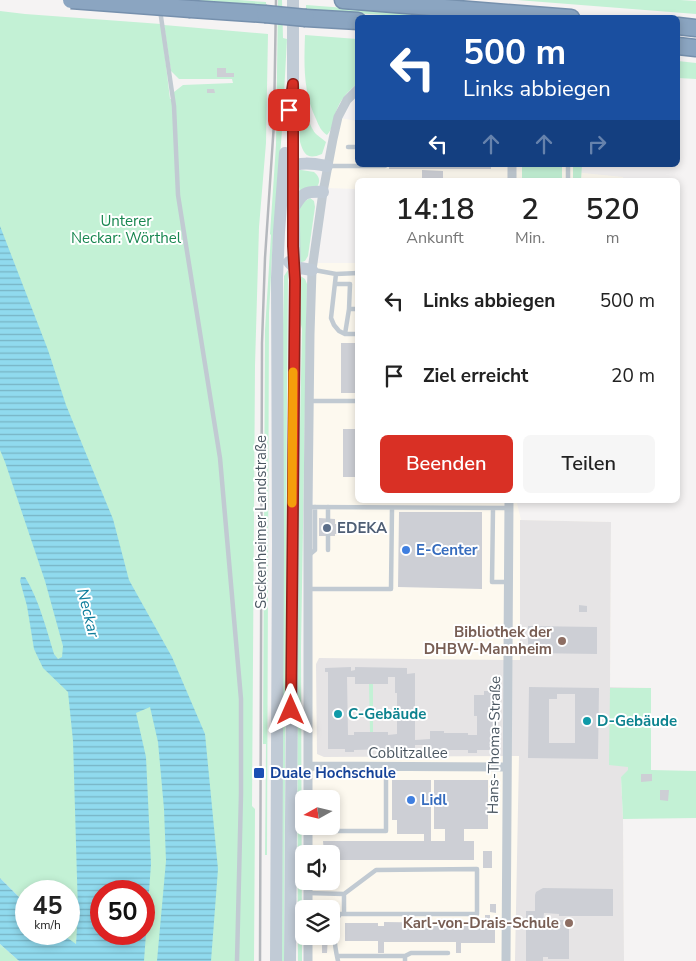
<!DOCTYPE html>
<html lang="de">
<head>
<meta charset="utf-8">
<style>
  :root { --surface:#fff; --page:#f6f6f6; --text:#222; --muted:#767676; --accent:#d93025 }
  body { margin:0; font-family:"Nunito Sans",sans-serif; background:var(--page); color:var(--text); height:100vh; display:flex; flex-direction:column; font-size:19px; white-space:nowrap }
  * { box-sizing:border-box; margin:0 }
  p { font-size:16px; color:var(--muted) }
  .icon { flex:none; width:28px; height:28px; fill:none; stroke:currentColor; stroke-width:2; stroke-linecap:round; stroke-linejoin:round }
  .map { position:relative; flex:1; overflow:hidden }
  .sheet { position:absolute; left:355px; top:178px; width:325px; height:325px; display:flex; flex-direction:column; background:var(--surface); border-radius:8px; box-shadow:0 2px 8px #0003 }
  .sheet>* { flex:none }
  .banner { position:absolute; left:355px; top:15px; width:325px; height:152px; border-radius:8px; box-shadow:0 2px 8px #0003; background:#1a4fa0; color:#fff; overflow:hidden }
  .needle { width:32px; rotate:262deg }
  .buttons { position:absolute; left:295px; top:790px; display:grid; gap:10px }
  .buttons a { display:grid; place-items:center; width:45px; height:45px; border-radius:8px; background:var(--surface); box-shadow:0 2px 8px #0003; font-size:25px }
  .speed { position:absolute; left:15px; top:880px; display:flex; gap:10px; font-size:25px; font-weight:700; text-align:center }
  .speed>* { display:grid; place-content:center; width:65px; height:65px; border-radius:50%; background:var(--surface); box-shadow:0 2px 8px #0003; line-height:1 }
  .speed small { font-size:12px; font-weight:400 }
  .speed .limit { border:8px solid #d22; background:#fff; color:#111 }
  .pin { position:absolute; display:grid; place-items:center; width:42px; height:42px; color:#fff; margin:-21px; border-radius:10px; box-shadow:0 2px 8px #0006 }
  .me { position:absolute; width:55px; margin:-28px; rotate:0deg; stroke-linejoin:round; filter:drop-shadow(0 0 4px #0008) }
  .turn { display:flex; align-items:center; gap:18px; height:105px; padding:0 25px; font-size:22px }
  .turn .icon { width:65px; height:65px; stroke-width:2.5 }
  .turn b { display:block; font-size:35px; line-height:42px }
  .lanes { display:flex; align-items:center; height:48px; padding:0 25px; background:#0003; justify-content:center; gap:25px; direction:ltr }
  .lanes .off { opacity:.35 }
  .eta { display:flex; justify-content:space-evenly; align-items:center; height:85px; text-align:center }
  .eta b { font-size:30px; font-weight:600; line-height:35px }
  .cta { display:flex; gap:10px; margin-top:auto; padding:10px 25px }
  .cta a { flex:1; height:58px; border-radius:8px; background:var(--accent); color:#fff; font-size:20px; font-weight:600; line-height:58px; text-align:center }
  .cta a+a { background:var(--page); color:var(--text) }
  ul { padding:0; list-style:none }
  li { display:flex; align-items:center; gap:15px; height:75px; padding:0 25px }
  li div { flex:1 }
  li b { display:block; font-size:19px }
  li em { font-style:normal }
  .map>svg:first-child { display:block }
</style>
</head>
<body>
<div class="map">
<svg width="696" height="961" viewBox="0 0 696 961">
  <defs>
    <pattern id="water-rules" width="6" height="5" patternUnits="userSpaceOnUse" patternTransform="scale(1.25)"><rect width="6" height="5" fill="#90daee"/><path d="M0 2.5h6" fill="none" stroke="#78b4c4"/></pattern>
  </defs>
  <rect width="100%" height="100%" fill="#f5f3f3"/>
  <!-- commercial -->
  <path fill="#fdf9ef" d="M340 118 357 121 358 165H573V172L623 177V180H358L357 189 326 188Z
    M315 263H357L358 500H604V503H517L521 520 611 522 610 687 651 688V770L621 777 623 819 624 961H311V936H331V909H311V881H331V854H311V826H331V799H312L313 358Z"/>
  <!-- education -->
  <path fill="#e6e4e5" d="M520 520 611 522 610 687 651 688V770L621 777 623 819 624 961H515L519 756 324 757 317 754 316 664 319 658 520 660Z"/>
  <!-- green -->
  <path fill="#c3f1d5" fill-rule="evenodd" d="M190 0H238L266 2V6Z
    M278 0H282L283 38 287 39 282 130 272 255 269 313 267 855H265L266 744H263L265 330 271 235 270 234 276 145Z
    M517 0H680L696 1V14Z
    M306 5 465 17H417L306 10Z
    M0 11 25 14 161 24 170 99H174V92L183 85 233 83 232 79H179L171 71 164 25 268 34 266 143 259 227 255 366 252 806 255 809 254 961H92L78 923 76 945 62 934H69V891H26V904L0 878ZM101 891H144V934H101Z
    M305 35 357 39V84C348 91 340 100 336 112 333 120 333 129 327 135 321 131 319 126 316 119 303 92 304 64 305 35Z
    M678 61 696 63V79L678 78Z
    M298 79C301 93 307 124 316 134 319 137 323 139 326 142L322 154C308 160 304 155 300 142Z
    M522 165H562V180H522Z
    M573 165H582L581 180H573Z
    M295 169 314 172C319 176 321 181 317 187L300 191Z
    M310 198 314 201 315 207 308 256 305 261 299 263V205Z
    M288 270 287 397 284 961H282L283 325 284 276Z
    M299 275 305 279 307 284 301 648 302 961H298C297 750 297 540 302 329L299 316Z
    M369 684H373V732H370Z
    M610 688H651V770L696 771V818L623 819 621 777 628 770V767L609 765Z
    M0 944 19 961H0Z"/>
  <!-- water -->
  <path fill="url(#water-rules)" fill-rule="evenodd" d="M0 226 48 350 66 405 113 519 129 580 172 657 205 734 218 869 211 961H157L166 861 164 809 158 742 150 707 136 713 146 757 151 864 144 961H19L0 944V878L26 904V934H62L76 944 78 912 73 741 68 692 43 668 34 649 27 606 20 581 21 577H25C39 600 46 628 54 654L58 659 62 657 63 646 45 581 5 462 0 450ZM101 891H144V934H101Z"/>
  <!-- building -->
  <path fill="#cdcfd5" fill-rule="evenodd" d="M217 68H226V73H234V77H217Z
    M207 89H214L215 93H207Z
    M389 165H491V169H389Z
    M422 170 443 171V180H422Z
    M341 343H358V393H341Z
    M343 429H358V477H343Z
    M399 512H482V589L398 587Z
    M319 518 335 519V524H340V534H335V536H319Z
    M579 605 587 606V612H579Z
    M528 626 597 627V654L528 653Z
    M351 667V671L355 670V667L407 668V674L415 673V740L430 739V731H444V733H468V735H477V716H474V695H484V691H494V750H477V753H468V750H430V745H415V750H405V748H396V752H387V749L354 750V752H345V749H328V672H325V668ZM347 677H355V684H388V677H395V693H397V734L388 735V732H354V735H348Z
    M529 687 599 688 598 759 528 758ZM557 694H575V743H549V699H557Z
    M641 774H652V781L641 782Z
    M392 780H431V841H445V829H434V780H488V829H464V841H474V860H336V868H331V854H324L323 841H424V834H397V820H392Z
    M660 790H669L668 801 660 800Z
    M483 851H492V868H483Z
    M543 888 613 889V916H559V914L544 913 543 923H548V920H569V959H548V957H543V961H526V911H535V895L536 892Z
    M320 900H330V909H320Z
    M490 904H496V913L490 912Z
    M485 915H490V923H495V943H461V953H456V942H384V953H378V941H345V923H378V926H384V922L456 923V925H461V923H485Z
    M322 936H328L327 953H322Z"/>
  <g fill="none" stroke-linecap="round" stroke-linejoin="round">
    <!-- motorway casing -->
    <g stroke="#7690ad" stroke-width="19">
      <path id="motorway" d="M343 0 571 18
        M191 9 265 14
        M306 18 358 21
        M678 26 696 28
        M678 46 696 48"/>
    </g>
    <!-- service -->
    <path stroke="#c1cad2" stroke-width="4.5" d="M160 10 174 106 178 195 220 458 241 699V794L237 961
      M348 147H358
      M568 165V180
      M329 166H385
      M314 270 336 274 358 273
      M336 274 331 318 334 325 339 331 345 334H358
      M335 284H350L349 309 345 334
      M349 309H358
      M310 401H358
      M308 507 509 508
      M328 507V550
      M493 508 492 582H509
      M309 555 315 550V507
      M308 589H391L392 508
      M308 831H386V767
      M308 893 344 894 376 870 477 869V914H340C331 925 335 948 338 961
      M344 894V914
      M337 956H405V961
      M405 956 411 953H448"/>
    <!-- minor -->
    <path stroke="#c1cad2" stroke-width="9" d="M512 180V165
      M308 766 507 767
      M308 799V507L310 334 312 270 323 192 333 139 338 117 347 100 358 89
      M308 826V854
      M308 881V909
      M308 961V936
      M506 961 509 500"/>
    <!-- secondary -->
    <path stroke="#c1cbd6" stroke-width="12" d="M285 168C301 162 310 163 327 166
      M293 209C302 193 305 191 323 192
      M289 262 294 267 312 270
      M276 961 278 544 277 278 279 232 285 153
      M290 961 295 280 293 172V0"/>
    <!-- motorway -->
    <use href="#motorway" stroke="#8ba5c1" stroke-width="16"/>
    <!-- rail -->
    <path stroke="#b5b8bd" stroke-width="2.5" d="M260 961 262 343 265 258 274 123 276 0"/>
    <!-- motorway-bridge casing -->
    <g stroke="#7690ad" stroke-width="19" stroke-linecap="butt">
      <path id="motorway-bridge" d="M71 0 191 9
        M265 14 306 18"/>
    </g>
    <!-- motorway-bridge -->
    <use href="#motorway-bridge" stroke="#8ba5c1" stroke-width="16"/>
  </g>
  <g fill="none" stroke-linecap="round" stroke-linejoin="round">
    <!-- route casing -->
    <g stroke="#8d1f18" stroke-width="12">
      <path id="route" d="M289 110 293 84V246L295 280 291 710"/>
    </g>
    <!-- route -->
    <use href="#route" stroke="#d93025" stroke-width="9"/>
    <!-- slow -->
    <path stroke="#f59e0b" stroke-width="9" d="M292 503 293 372"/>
  </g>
  <!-- markers -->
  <circle fill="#5c6f8a" stroke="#fff" stroke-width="2" cx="327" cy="528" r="5"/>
  <g fill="#3f7fe0" stroke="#fff" stroke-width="2">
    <circle cx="406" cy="550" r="5"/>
    <circle cx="411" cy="800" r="5"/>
  </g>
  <g fill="#8d6e63" stroke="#fff" stroke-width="2">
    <circle cx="562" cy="641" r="5"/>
    <circle cx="569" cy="923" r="5"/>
  </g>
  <g fill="#0f9aa8" stroke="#fff" stroke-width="2">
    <circle cx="338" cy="714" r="5"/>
    <circle cx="587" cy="721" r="5"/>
  </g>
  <rect fill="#1a4fb4" stroke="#fff" stroke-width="2" x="253" y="767" width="12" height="12" rx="2.5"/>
  <g text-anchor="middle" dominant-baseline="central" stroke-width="4" stroke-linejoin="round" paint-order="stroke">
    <!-- park labels -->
    <g font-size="15" fill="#17864f" stroke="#fff">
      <text x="126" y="221">Unterer<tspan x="126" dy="17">Neckar: Wörthel</tspan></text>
    </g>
    <!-- street labels -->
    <g font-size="15" fill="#4a5661" stroke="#fff">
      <text transform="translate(261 522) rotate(-90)">Seckenheimer Landstraße</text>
      <text transform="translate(494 745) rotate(-89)">Hans-Thoma-Straße</text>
      <text x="408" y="753">Coblitzallee</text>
    </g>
    <!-- service labels -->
    <g font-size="15" font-weight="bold" fill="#4e5e75" stroke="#fff" text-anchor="start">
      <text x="337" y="528">EDEKA</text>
    </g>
    <!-- shop labels -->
    <g font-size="15" font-weight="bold" fill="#366cbe" stroke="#fff" text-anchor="start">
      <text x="416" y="550">E-Center</text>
      <text x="421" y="800">Lidl</text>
    </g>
    <!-- education labels -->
    <g font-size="15" font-weight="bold" fill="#785e54" stroke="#fff" text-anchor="end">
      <text x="552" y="632">Bibliothek der<tspan x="552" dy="17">DHBW-Mannheim</tspan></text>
      <text x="559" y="923">Karl-von-Drais-Schule</text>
    </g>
    <!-- culture labels -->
    <g font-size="15" font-weight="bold" fill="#0d838f" stroke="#fff" text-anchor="start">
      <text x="348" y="714">C-Gebäude</text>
      <text x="597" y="721">D-Gebäude</text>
    </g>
    <!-- transit labels -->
    <g font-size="15" font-weight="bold" fill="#164399" stroke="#fff" text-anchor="start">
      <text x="270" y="773">Duale Hochschule</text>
    </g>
    <!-- water labels -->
    <g font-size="16" font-style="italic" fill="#0c7c9b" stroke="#fff">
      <text transform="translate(88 613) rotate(76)">Neckar</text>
    </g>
  </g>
</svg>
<div class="buttons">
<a><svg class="needle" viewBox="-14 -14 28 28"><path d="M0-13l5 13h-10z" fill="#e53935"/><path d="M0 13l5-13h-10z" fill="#767676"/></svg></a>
<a><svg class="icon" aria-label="sound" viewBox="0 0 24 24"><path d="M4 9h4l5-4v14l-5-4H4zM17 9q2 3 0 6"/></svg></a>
<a><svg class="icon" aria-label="layers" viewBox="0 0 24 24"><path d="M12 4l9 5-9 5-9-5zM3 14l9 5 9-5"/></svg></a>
</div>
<div class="speed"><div>45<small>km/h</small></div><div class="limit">50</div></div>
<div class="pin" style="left:289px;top:110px;background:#d93025"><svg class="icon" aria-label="arrive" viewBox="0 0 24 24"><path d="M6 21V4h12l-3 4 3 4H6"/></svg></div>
<svg class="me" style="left:291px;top:710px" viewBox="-20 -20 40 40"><path d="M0-17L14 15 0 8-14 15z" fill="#d93025" stroke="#fff" stroke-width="4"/></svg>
<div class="banner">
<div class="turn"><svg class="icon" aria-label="left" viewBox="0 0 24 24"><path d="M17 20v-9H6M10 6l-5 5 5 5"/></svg><div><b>500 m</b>Links abbiegen</div></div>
<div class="lanes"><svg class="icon" aria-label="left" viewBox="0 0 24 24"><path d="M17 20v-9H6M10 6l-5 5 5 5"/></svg><svg class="icon off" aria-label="ahead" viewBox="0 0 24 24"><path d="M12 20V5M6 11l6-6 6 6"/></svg><svg class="icon off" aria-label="ahead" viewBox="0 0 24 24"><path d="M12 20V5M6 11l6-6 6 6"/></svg><svg class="icon off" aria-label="right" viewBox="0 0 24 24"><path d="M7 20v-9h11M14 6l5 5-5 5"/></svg></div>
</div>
<section class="sheet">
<div class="eta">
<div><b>14:18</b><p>Ankunft</p></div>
<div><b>2</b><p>Min.</p></div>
<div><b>520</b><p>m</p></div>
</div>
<ul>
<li><svg class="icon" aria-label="left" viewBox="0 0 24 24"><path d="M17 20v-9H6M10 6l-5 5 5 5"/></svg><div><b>Links abbiegen</b></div><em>500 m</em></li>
<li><svg class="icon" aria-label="arrive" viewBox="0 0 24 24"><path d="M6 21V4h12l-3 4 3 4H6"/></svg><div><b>Ziel erreicht</b></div><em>20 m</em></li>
</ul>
<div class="cta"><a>Beenden</a><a>Teilen</a></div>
</section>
</div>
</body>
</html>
